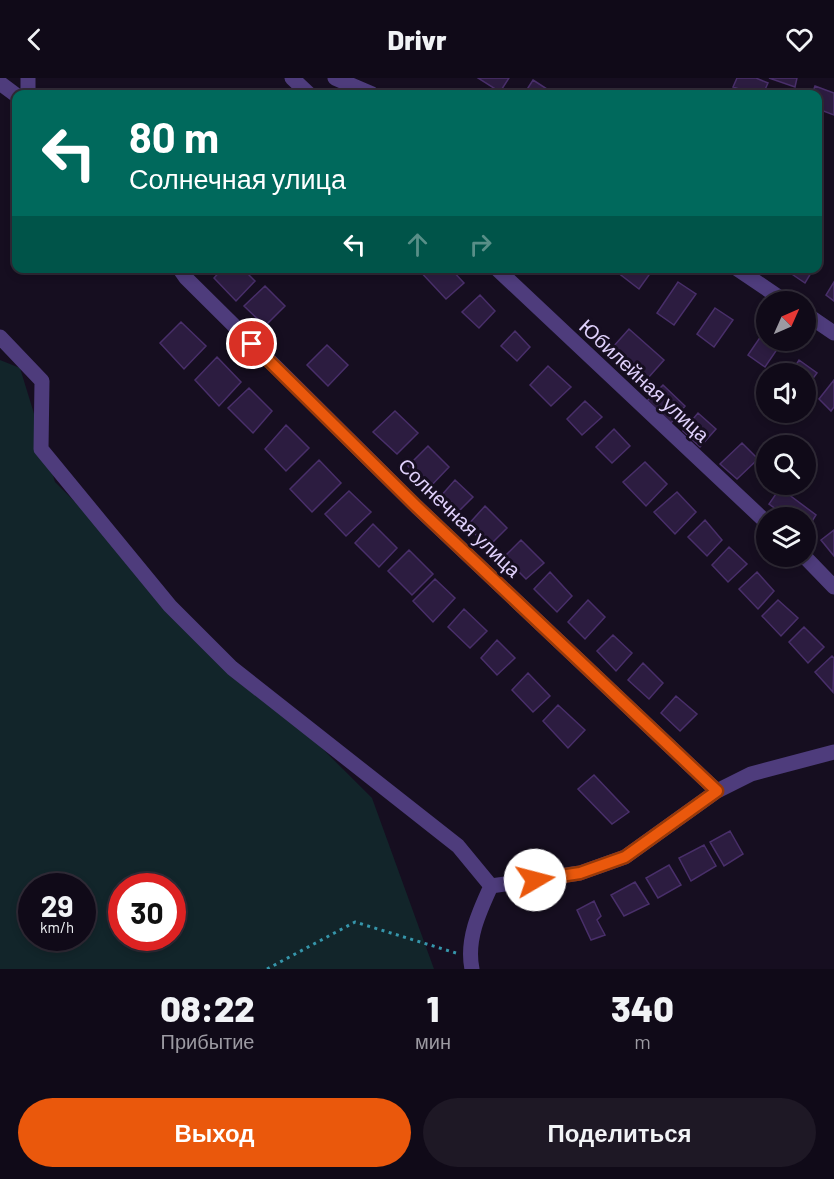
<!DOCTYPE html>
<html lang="ru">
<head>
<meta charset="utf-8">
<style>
  :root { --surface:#100a18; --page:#1e1825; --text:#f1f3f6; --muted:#9c9aa2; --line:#302b37; --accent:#ea580c }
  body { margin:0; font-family:Barlow,sans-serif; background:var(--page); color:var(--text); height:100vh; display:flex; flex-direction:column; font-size:22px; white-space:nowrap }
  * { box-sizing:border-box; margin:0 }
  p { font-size:20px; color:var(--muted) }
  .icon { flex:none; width:33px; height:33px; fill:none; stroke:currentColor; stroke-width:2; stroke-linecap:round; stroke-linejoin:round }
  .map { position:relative; height:891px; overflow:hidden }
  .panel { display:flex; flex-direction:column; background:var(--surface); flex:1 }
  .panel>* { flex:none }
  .guide { position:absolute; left:12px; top:12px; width:810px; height:183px; border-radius:12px; box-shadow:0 3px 9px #0003,0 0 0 2px var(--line); background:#00695c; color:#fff; overflow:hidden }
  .needle { width:39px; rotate:45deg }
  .fabs { position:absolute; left:756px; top:213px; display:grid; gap:12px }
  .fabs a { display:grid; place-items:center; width:60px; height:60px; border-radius:50%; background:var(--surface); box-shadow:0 3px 9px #0003,0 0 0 2px var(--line); font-size:30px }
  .speed { position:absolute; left:18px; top:795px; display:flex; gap:12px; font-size:30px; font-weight:700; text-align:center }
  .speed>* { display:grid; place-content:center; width:78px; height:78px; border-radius:50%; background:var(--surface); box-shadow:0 3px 9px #0003,0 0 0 2px var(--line); line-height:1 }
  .speed small { font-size:15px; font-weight:400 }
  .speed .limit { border:9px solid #d22; background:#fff; color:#111 }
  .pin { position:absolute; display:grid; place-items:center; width:51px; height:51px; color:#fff; margin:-26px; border:3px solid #fff; border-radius:50%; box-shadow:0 2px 6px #0007 }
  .me { position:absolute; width:66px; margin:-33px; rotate:82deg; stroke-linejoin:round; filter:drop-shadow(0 0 4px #0008) }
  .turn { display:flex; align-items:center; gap:21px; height:126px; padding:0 18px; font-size:27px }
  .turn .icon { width:78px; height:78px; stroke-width:2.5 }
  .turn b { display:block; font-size:42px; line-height:51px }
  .lanes { display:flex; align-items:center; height:57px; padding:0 18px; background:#0003; justify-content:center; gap:30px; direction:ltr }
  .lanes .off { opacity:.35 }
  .eta { display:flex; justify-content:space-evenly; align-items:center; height:102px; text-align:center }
  .eta b { font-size:36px; font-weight:800; line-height:42px }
  .action { display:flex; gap:12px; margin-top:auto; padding:12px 18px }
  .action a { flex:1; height:69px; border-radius:36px; background:var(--accent); color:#fff; font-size:24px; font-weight:800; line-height:69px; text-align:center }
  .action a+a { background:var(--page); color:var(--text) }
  header { display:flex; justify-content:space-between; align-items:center; height:78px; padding:0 18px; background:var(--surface); font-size:27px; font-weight:800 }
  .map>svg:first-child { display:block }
</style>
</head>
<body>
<header><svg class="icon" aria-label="back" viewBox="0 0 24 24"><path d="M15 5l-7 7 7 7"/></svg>Drivr<svg class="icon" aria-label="heart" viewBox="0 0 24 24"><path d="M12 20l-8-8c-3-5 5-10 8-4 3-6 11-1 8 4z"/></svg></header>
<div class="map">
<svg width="834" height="891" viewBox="0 0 834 891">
  <rect width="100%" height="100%" fill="#160e20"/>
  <!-- green -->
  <path fill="#12252a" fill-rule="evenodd" d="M0 282 20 290 55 404 372 720 434 891H0ZM32 808H82V860H32ZM122 808H172V860H122Z"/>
  <!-- building -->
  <path fill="#2c1c40" stroke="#492f6a" stroke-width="1.5" d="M478 0H509L500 14Z
    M737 0H756L768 5 763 16H754L733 9Z
    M769 0H797L795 9Z
    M533 2 547 11 544 16H524Z
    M815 8 834 15V37L818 31V16H812Z
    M223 190H242L255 203 236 223 214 200Z
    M417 190H450L464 205 446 221Z
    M619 190H654L639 211 617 194Z
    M783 190H814L805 205Z
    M678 204 696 216 674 247 657 235Z
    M834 204V223L826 217Z
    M265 208 285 228 265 248 244 228Z
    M480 217 495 233 479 250 462 234Z
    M715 230 733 242 714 269 697 256Z
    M181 244 206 268 184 291 160 265Z
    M629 251 664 282 648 300 613 269Z
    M515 253 530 269 517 283 501 268Z
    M761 258 778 270 765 289 748 277Z
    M327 267 348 287 328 308 307 287Z
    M217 279 241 304 219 328 195 302Z
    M799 282 817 295 806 310V296H790Z
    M548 288 571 309 551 328 530 307Z
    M834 302V329L831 333 819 321Z
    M663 307 685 328 671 345 647 323Z
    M249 310 272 333 253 355 228 330Z
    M585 323 602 339 582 357 567 341Z
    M395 333 418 355 397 376 373 354Z
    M698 335 716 351 700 369 683 353Z
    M286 347 309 370 286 393 265 371Z
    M614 351 630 368 612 385 596 369Z
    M742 365 758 381 737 401 720 386Z
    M428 368 449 389 429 410 408 388Z
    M319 382 341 405 312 434 290 411Z
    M645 384 667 406 646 428 623 404Z
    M455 402 473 419 457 435 440 419Z
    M780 410 816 437 806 453V440H788L769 426Z
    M349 413 371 434 346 458 325 436Z
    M677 414 696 434 675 456 654 434Z
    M485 428 507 450 488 469 467 448Z
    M705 442 722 462 707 478 688 459Z
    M373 446 397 470 379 489 355 465Z
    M834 452V478L821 462Z
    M521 462 544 485 526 501 504 479Z
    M729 469 747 486 728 504 712 487Z
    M409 472 433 496 412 517 388 493Z
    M550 494 572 518 557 534 534 511Z
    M757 494 774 513 758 531 739 511Z
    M435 501 455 520 433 544 413 523Z
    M588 522 605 539 585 561 568 544Z
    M778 522 798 540 781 558 762 538Z
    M464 531 487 553 470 570 448 549Z
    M804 549 824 569 808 585 789 564Z
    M613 557 632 575 616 593 597 573Z
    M497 562 515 580 497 597 481 580Z
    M832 578 834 580 833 614 815 594Z
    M643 585 663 605 649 621 628 602Z
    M528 595 550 618 533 634 512 612Z
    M676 618 697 636 680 653 661 635Z
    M558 627 585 652 568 670 543 643Z
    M594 697 629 734 612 746 578 711Z
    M730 753 743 776 724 788 710 764Z
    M704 767 716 788 691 803 679 780Z
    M669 787 681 807 658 820 646 800Z
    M635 804 649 826 624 838 611 817Z
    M594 823 601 838 597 842 605 857 591 862 577 832Z"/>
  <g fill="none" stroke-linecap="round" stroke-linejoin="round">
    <!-- path -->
    <path stroke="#3696ab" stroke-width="3" stroke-dasharray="3 4.5" stroke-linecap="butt" d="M267 891 355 844 456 875"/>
    <!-- minor -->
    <path stroke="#4e3c7c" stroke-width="15" d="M292 0 309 16
      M335 0 372 16
      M0 5 16 17
      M28 16V0
      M179 190 186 200 417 429 717 713
      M496 190 766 444
      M736 190 786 224
      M806 236 834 255
      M0 259 42 303 41 371 170 528 232 590 458 768 491 808
      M804 478 834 509
      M491 808 580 795 625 779 717 713 751 696 834 674
      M472 891C466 862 479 834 491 808"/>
  </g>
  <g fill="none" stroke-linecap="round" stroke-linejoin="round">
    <!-- route casing -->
    <g stroke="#983908" stroke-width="15">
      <path id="route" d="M252 266 417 429 717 713 625 779 580 795 535 802"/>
    </g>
    <!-- route -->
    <use href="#route" stroke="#ea580c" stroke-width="10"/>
  </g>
  <g text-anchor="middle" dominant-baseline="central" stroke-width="6" stroke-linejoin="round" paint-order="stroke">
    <!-- street labels -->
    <g font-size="20" fill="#e0d1fc" stroke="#160e20">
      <text transform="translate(645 302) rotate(43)">Юбилейная улица</text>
      <text transform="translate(460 439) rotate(44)">Солнечная улица</text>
    </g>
  </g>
</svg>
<div class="fabs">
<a><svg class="needle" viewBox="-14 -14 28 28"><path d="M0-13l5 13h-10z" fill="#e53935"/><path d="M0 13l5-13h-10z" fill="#9c9aa2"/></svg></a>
<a><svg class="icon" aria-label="sound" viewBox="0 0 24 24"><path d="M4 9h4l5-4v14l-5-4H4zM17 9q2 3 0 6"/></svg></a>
<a><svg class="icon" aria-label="search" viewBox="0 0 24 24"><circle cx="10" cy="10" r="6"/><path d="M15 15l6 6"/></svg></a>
<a><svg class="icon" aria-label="layers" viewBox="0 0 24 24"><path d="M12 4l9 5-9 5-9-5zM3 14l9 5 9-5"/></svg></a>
</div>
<div class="speed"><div>29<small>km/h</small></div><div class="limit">30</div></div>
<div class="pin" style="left:252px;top:266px;background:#d93025"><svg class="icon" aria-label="arrive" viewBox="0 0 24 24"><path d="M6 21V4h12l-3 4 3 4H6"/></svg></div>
<svg class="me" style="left:535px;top:802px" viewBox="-20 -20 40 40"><circle r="19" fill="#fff"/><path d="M0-13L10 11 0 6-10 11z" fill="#ea580c"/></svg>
<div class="guide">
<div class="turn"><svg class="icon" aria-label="left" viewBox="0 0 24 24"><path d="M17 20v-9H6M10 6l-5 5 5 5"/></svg><div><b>80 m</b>Солнечная улица</div></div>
<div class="lanes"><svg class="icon" aria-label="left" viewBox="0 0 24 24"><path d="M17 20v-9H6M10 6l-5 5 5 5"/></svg><svg class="icon off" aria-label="ahead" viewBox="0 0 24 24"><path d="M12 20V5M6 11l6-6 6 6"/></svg><svg class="icon off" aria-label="right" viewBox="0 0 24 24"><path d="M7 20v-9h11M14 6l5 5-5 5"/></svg></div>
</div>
</div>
<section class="panel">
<div class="eta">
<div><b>08:22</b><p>Прибытие</p></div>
<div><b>1</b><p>мин</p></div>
<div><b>340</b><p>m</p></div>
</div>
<div class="action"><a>Выход</a><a>Поделиться</a></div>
</section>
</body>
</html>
